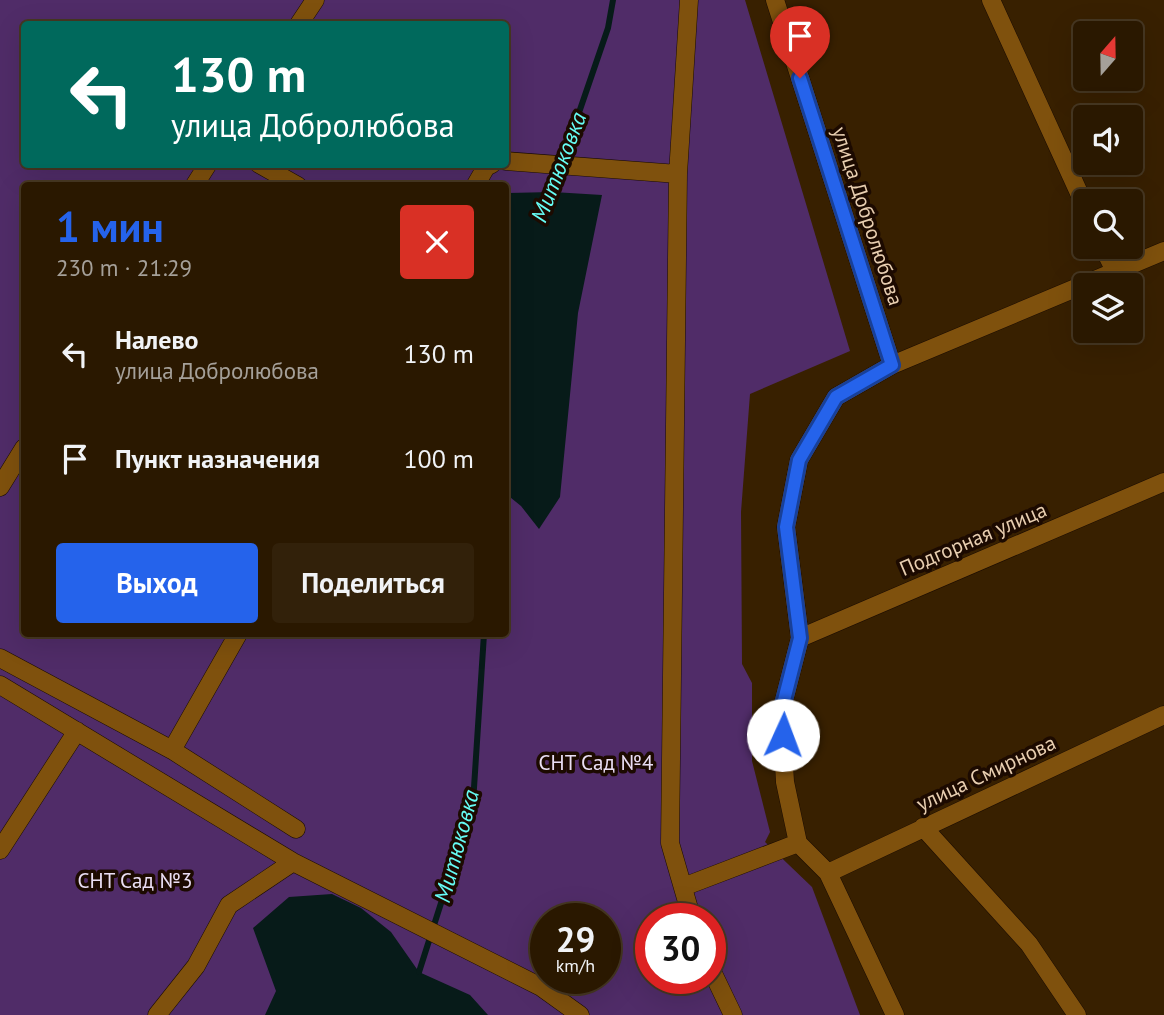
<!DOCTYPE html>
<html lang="ru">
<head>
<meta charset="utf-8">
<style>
  :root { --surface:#2a1800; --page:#32210a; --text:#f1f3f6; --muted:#a5a099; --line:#463722; --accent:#2563eb }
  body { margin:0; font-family:"PT Sans",sans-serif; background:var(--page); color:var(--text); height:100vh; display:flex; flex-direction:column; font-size:26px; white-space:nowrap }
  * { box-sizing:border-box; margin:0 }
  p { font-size:23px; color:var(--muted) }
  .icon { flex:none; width:38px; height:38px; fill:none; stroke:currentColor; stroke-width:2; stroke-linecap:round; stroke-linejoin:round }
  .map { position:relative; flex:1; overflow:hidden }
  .sheet { position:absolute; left:21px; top:182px; width:488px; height:455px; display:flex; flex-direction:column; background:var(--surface); border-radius:7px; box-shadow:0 7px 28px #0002,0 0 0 2px var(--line) }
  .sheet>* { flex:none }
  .hud { position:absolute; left:21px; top:21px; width:488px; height:147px; border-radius:7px; box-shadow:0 7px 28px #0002,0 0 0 2px var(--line); background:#00695c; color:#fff; overflow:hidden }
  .needle { width:46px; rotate:20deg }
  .buttons { position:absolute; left:1073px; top:21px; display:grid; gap:14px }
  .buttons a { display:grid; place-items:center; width:70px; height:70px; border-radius:7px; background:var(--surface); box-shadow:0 7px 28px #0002,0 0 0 2px var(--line); font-size:35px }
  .speed { position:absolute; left:530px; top:903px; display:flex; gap:14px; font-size:35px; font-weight:700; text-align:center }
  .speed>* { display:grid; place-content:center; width:91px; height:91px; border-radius:50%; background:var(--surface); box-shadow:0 7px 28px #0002,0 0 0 2px var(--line); line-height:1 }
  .speed small { font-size:18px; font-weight:400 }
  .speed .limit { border:10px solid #d22; background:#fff; color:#111 }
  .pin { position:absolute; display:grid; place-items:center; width:60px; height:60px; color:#fff; margin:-72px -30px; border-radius:50% 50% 50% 0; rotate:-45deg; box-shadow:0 0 7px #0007 }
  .pin .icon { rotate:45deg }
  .me { position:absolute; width:77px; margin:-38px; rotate:2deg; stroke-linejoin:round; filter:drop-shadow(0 0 5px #0008) }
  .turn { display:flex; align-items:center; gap:24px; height:147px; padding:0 35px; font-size:32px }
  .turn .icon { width:91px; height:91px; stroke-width:2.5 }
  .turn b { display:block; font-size:49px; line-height:60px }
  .round { display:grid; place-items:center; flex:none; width:74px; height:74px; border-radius:7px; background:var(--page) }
  .overview { display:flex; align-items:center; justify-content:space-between; height:119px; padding:0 35px }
  h1 { font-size:42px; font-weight:800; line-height:52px; color:var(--accent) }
  .cta { display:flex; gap:14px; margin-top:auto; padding:14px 35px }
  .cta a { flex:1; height:80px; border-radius:7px; background:var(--accent); color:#fff; font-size:28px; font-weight:800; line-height:80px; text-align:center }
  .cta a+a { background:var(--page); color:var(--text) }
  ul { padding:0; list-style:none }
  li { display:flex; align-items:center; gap:21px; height:105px; padding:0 35px }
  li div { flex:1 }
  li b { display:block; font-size:26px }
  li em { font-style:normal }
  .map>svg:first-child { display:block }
</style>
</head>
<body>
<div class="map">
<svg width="1164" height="1015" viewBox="0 0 1164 1015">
  <rect width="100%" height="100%" fill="#382000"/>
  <!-- green -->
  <path fill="#502c68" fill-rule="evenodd" d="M0 0H745L850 351 750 394 741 512 742 664 752 683V761L770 832 765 842 812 887 860 1015H0ZM24 24H506V164H24ZM24 186H506V634H24ZM546 919H606V978H546ZM651 919H710V978H651Z"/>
  <!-- water -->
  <path fill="#071b19" d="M553 192 602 195 578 313 560 497 539 529 521 506 506 494V193Z
    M332 894 361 908 391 932 419 972 470 995 488 1015H265L276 991 253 928 289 897Z"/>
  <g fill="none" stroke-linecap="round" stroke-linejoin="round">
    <!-- stream -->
    <path stroke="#071b19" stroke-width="6" d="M550 197 608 28 613 0
      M419 972 473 803 484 634"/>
    <!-- minor casing -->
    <g stroke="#1a0b00" stroke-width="19">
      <path id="minor" d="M689 0 678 174 670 843 692 919
        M775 0 892 365
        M991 0 1085 206
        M299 24 315 0
        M506 161 678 174
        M259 164 298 186
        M194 186 208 164
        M475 186 486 167 492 164
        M1103 247 1114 269
        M0 487 24 448
        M800 638 1164 482
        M0 658 172 750 296 829
        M0 685 293 862 541 987 580 1015
        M172 750 238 634
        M923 827 1029 944 1077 1015
        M0 850 77 731
        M828 873 1164 715
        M683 887 798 843
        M710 967 733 1015
        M157 1015 196 966 229 905 293 862
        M895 1015 828 873 798 843 785 782 781 712 800 638 786 527 799 460 836 397 892 365 1164 251"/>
    </g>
    <!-- minor -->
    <use href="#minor" stroke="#7f510d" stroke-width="18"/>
  </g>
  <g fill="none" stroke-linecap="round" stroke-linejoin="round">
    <!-- route casing -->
    <g stroke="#184099" stroke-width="18">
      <path id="route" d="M783 735 781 712 800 638 786 527 799 460 836 397 892 365 800 78"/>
    </g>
    <!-- route -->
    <use href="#route" stroke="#2563eb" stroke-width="12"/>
  </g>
  <g text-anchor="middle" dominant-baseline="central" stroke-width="7" stroke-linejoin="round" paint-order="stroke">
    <!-- street labels -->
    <g font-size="21" fill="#e8ceb0" stroke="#1c0a00">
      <text transform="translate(868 216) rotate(72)">улица Добролюбова</text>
      <text transform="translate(973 539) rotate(-23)">Подгорная улица</text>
      <text transform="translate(986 773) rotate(-25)">улица Смирнова</text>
    </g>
    <!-- park labels -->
    <g font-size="21" fill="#eadef4" stroke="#1c0a00">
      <text x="596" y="762">СНТ Сад №4</text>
      <text x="135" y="880">СНТ Сад №3</text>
    </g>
    <!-- water labels -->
    <g font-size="23" font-style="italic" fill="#66fdf5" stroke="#1c0a00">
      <text transform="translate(558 167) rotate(-69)">Митюковка</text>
      <text transform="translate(456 846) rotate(-75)">Митюковка</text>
    </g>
  </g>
</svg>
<div class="buttons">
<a><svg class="needle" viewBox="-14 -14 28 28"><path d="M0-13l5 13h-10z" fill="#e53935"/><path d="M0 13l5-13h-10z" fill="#a5a099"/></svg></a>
<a><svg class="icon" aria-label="sound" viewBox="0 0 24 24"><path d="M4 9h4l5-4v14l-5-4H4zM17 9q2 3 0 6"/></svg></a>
<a><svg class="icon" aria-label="search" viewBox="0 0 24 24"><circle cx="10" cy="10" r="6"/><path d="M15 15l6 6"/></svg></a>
<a><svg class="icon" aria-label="layers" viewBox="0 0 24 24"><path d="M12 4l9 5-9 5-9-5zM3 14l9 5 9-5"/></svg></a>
</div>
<div class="speed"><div>29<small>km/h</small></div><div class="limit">30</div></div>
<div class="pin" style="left:800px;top:78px;background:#d93025"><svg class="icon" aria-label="arrive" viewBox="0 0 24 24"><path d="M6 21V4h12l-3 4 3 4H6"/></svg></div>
<svg class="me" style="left:783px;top:735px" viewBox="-20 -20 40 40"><circle r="19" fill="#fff"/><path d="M0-13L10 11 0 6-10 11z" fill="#2563eb"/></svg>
<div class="hud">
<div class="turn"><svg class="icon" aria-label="left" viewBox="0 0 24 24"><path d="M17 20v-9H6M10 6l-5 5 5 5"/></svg><div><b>130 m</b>улица Добролюбова</div></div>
</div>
<section class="sheet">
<div class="overview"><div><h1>1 мин</h1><p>230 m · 21:29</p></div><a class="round" style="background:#d93025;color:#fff"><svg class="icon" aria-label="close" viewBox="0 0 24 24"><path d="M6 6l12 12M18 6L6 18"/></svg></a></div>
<ul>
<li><svg class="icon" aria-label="left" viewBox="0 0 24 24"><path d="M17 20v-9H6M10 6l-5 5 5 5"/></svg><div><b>Налево</b><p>улица Добролюбова</p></div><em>130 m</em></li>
<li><svg class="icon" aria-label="arrive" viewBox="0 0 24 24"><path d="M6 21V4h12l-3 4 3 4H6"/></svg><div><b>Пункт назначения</b></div><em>100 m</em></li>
</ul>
<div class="cta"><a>Выход</a><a>Поделиться</a></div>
</section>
</div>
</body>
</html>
